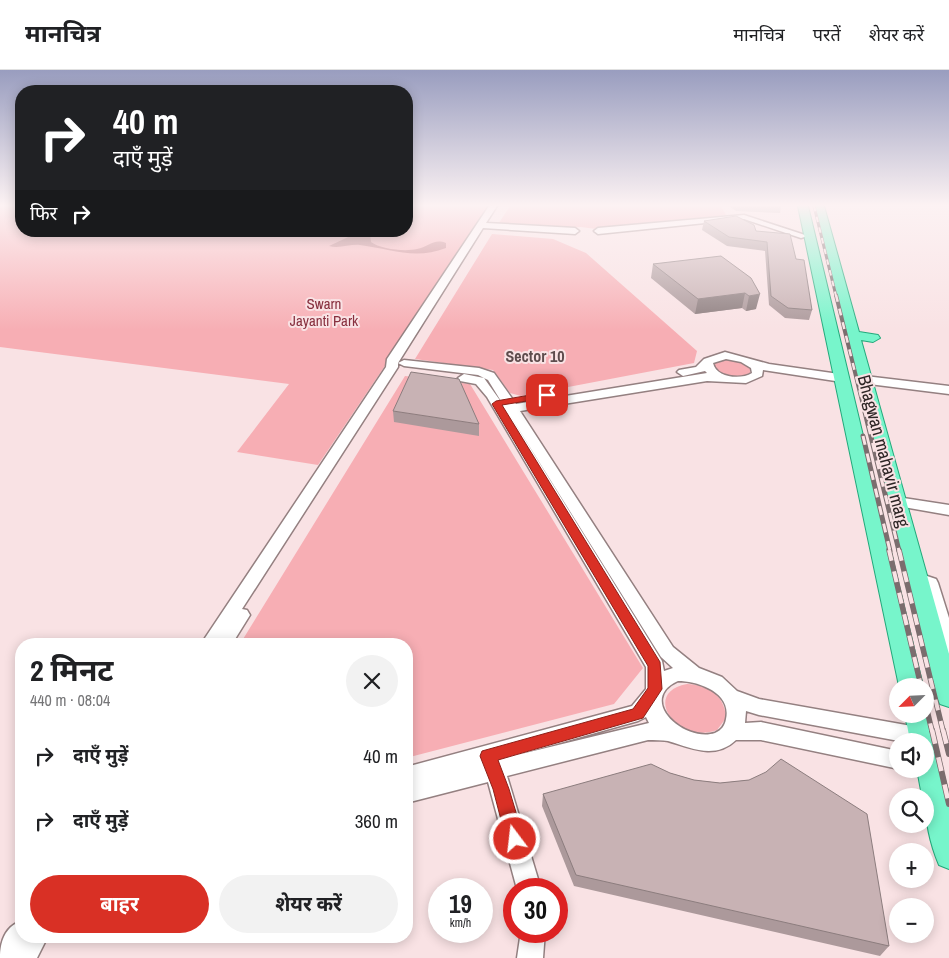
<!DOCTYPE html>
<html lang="hi">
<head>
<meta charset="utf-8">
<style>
  :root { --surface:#fff; --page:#f2f2f2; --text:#202124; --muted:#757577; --line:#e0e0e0; --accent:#d93025 }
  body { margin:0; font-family:"Archivo Narrow","Noto Sans Devanagari",sans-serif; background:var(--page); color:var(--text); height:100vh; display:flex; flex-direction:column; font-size:19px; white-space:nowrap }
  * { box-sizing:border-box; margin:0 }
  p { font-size:16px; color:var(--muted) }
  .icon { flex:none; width:28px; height:28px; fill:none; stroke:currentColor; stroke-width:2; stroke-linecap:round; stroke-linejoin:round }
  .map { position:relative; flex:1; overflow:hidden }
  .panel { position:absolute; left:15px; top:568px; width:398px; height:305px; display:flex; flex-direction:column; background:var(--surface); border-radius:20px; box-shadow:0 2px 12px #0003 }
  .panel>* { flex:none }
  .hud { position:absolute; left:15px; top:15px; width:398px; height:152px; border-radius:20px; box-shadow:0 2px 12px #0003; background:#202124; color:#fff; overflow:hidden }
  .needle { width:32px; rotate:246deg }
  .tools { position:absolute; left:889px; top:608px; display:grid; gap:10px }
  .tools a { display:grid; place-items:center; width:45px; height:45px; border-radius:50%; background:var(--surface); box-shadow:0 2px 12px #0003; font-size:25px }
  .speed { position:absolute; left:428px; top:808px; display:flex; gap:10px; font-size:25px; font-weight:700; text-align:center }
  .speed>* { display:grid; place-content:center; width:65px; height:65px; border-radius:50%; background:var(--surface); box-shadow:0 2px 12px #0003; line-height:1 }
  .speed small { font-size:12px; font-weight:400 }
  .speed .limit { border:8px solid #d22; background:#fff; color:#111 }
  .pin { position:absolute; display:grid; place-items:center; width:42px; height:42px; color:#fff; margin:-21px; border-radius:10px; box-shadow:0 2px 8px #0006 }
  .me { position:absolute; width:55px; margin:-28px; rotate:345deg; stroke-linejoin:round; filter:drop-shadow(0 0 4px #0008) }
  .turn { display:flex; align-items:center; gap:18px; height:105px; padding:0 15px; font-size:22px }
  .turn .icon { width:65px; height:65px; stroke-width:2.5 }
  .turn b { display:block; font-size:35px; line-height:42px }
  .then { display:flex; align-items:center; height:48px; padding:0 15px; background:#0003; gap:10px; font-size:19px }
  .round { display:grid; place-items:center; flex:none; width:52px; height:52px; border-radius:26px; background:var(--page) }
  .head { display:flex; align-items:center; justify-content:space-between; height:85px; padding:0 15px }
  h1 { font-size:30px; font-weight:700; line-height:38px }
  .primary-button { display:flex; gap:10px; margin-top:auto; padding:10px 15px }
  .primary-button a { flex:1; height:58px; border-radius:30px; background:var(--accent); color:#fff; font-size:20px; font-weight:700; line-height:58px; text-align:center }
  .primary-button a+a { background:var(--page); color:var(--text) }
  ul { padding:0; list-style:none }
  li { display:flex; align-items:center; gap:15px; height:65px; padding:0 15px }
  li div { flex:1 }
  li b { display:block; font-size:19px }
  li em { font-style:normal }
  header { display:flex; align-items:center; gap:30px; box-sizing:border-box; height:70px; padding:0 25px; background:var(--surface); border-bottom:1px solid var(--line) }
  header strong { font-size:24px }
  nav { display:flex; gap:28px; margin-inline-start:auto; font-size:18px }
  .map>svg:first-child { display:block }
</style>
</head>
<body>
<header>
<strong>मानचित्र</strong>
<nav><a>मानचित्र</a><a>परतें</a><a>शेयर करें</a></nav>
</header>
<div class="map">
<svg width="949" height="888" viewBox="0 0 949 888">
  <rect width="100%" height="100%" fill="#f9e2e4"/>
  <!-- green -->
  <path fill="#f7aeb4" d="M0 136H21V161H406V136H493L318 395 237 382 289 314 0 277Z
    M510 136H721L726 145 604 160 581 157 552 159 499 153Z
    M492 164 553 169 586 183 697 281 694 293 521 326 510 323 493 300 415 289Z
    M727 288 739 290 751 298 750 304C736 312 722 306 712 295L713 292Z
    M405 306 470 314 643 598 614 634 406 688V574H240Z
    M687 614C708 615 725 625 726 648L717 660C678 675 640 623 687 614Z"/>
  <!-- water -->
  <path fill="#c27a81" d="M366 161 370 164 371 172C380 179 405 182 417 179 428 177 434 168 446 173V178C415 190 391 179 360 175 350 174 339 179 329 176L359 162Z"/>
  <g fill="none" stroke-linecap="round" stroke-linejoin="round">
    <!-- minor casing -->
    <g stroke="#948081" stroke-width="3">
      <path id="minor" d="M489 136H497L486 153 575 158 579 161 575 164 483 158 398 293 404 290 479 298 494 303 516 334 707 303 705 301 683 306 677 302 679 300 696 297 704 289 725 282 769 294 846 305 848 308 842 312 763 300 762 306 746 313 707 311 520 341 673 577 699 598 722 607 737 621 759 629 923 658 930 661 933 667 930 673 925 675V671H899L759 645 746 641 745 653 761 652 898 681 899 699 761 670H736C715 690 691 678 668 671 662 670 654 670 648 670L507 706 541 819H517L488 712 406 733V697L632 636 646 619V597L487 327 476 314 460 311 458 308 464 304 484 308 504 336 488 310 478 305 404 296 398 293V297L242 539 247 540 250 545 232 574H201L386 297 387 289ZM726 289 741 292 751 298 752 303C741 310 716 308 713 293ZM508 342 661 587 673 598 664 601 662 591ZM678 611C697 611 732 622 726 649 725 655 722 660 715 663 685 673 636 630 678 611ZM646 647 649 653 517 685 638 651Z
        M744 145 808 166 801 168 744 149 598 164 594 161 598 158Z
        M865 306 949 316V324L861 313V307Z
        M897 427 949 435V445L892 435 890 432Z
        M918 503 936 509 938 513 949 548V584L943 582 940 577 923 517 912 513 910 509 912 505Z
        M21 851V866H48L37 888H0C0 872 5 857 21 851Z
        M521 861H545L543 888H517Z"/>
    </g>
    <!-- major casing -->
    <g stroke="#23a97b" stroke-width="2">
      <path id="major" d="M798 136H808L923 616H899Z
        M814 136H824L859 262 878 265 880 268 873 272 861 270 949 584V637L940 634 937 627Z
        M926 637 949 725V799L939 795C930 774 925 749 925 726H922L917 699H925V671H910L905 644H925Z"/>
    </g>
    <!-- minor -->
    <use href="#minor" fill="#fff" fill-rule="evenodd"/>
    <!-- major -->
    <use href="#major" fill="#77f5cb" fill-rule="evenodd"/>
    <!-- rail-far4 casing -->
    <g stroke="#7b6d6e" stroke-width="3">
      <path id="rail-far4" d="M814 136 836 226"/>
    </g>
    <!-- rail-far3 casing -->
    <g stroke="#7b6d6e" stroke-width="4">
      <path id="rail-far3" d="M836 225 864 339"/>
    </g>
    <!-- rail-far2 casing -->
    <g stroke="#7b6d6e" stroke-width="5">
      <path id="rail-far2" d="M864 338 899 481
        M863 366 890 481"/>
    </g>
    <!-- rail-far1 casing -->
    <g stroke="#7b6d6e" stroke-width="5.5">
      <path id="rail-far1" d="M889 480 921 616
        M899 480 943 661
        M925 632 932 661"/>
    </g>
    <!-- rail casing -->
    <g stroke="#7b6d6e" stroke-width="6">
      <path id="rail" d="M932 660 949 734
        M943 660 949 684"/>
    </g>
    <!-- rail-far4 -->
    <use href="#rail-far4" stroke="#f9e2e4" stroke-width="2" stroke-dasharray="5.5" stroke-linecap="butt"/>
    <!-- rail-far3 -->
    <use href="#rail-far3" stroke="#f9e2e4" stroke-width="2.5" stroke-dasharray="7" stroke-linecap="butt"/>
    <!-- rail-far2 -->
    <use href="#rail-far2" stroke="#f9e2e4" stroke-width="3" stroke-dasharray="9" stroke-linecap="butt"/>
    <!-- rail-far1 -->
    <use href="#rail-far1" stroke="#f9e2e4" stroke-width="4" stroke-dasharray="11" stroke-linecap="butt"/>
    <!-- rail -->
    <use href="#rail" stroke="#f9e2e4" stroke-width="4.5" stroke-dasharray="14" stroke-linecap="butt"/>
  </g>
  <!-- wall -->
  <path fill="#ac999b" d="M729 136H781L780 143 736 141Z
    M704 151 756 161 796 189 812 240 809 250 785 248 769 235 765 181 727 176 702 160Z
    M653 194 751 208 756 239 746 241 742 238 695 244 651 208Z
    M393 341 479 354V366L394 352Z
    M670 703 694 710 720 713 749 710 889 876 880 886 574 816 542 736 543 724Z"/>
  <!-- shaded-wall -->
  <path fill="#8c7d7e" d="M745 223 742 238 695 244 698 229Z
    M760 224 756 239 746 241 749 226Z"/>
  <!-- building -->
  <path fill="#c8b2b4" stroke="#8c7d7e" d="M736 146 754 155 756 161 790 164 796 189 804 190 812 240 788 238 771 226 767 172 729 167 704 151Z
    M721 186 751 208 760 224 749 226 745 223 698 229 653 194Z
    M411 302 459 309 479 354 393 341Z
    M781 689 867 744 889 876 576 805 543 724 651 694 670 703 694 710 720 713 749 710 766 702Z"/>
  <!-- sky -->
  <linearGradient id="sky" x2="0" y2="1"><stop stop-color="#999dbf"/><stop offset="0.52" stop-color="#fcf2f3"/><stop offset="1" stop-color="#fcf2f3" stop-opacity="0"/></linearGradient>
  <rect width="949" height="260" fill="url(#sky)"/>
  <!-- route -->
  <path fill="#d93025" stroke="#8d1f18" d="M547 322 551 323V327L502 335 660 592 662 619 643 648 498 690 509 719 524 769 521 775 515 777 509 775 506 769 493 719 480 686 482 681 633 639 648 618V596L492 334 496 331Z"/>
  <g text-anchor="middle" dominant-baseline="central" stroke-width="4" stroke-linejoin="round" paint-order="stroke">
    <!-- far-park labels -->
    <g font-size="15" fill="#872f3e" stroke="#f9e2e4">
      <text x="324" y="233">Swarn<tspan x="324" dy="17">Jayanti Park</tspan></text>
    </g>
    <!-- far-neighbourhood labels -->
    <g font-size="16" font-weight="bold" fill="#5e4c4d" stroke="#f9e2e4">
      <text x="535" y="286">Sector 10</text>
    </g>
    <!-- street labels -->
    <g font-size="18" fill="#2e2626" stroke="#f9e2e4">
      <text transform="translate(884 381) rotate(75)">Bhagwan mahavir marg</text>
    </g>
  </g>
</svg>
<div class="tools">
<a><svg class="needle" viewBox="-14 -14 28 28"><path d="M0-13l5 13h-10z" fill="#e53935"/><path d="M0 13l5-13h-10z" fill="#757577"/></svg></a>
<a><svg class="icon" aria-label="sound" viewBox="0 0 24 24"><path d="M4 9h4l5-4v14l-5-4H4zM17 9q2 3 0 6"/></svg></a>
<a><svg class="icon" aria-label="search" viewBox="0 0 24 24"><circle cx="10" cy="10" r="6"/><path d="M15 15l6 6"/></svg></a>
<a>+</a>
<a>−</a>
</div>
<div class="speed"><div>19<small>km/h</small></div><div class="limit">30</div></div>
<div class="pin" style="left:547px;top:325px;background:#d93025"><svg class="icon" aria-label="arrive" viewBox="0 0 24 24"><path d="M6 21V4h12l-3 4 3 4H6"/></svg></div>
<svg class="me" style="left:515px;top:769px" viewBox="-20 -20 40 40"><circle r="17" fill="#d93025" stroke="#fff" stroke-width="3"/><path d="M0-11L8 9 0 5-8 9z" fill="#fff"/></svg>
<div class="hud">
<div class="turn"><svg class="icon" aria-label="right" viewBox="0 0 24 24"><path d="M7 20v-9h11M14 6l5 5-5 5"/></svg><div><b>40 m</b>दाएँ मुड़ें</div></div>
<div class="then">फिर<svg class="icon" aria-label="right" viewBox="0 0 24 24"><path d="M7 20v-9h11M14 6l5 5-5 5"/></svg></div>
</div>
<section class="panel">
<div class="head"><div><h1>2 मिनट</h1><p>440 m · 08:04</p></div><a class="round"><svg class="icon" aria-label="close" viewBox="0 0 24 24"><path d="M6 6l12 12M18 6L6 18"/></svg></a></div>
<ul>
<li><svg class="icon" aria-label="right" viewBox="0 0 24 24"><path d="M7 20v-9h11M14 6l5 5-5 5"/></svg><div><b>दाएँ मुड़ें</b></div><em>40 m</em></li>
<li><svg class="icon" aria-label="right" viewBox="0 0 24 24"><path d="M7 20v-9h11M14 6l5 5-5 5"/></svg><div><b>दाएँ मुड़ें</b></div><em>360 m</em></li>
</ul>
<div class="primary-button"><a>बाहर</a><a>शेयर करें</a></div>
</section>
</div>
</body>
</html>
